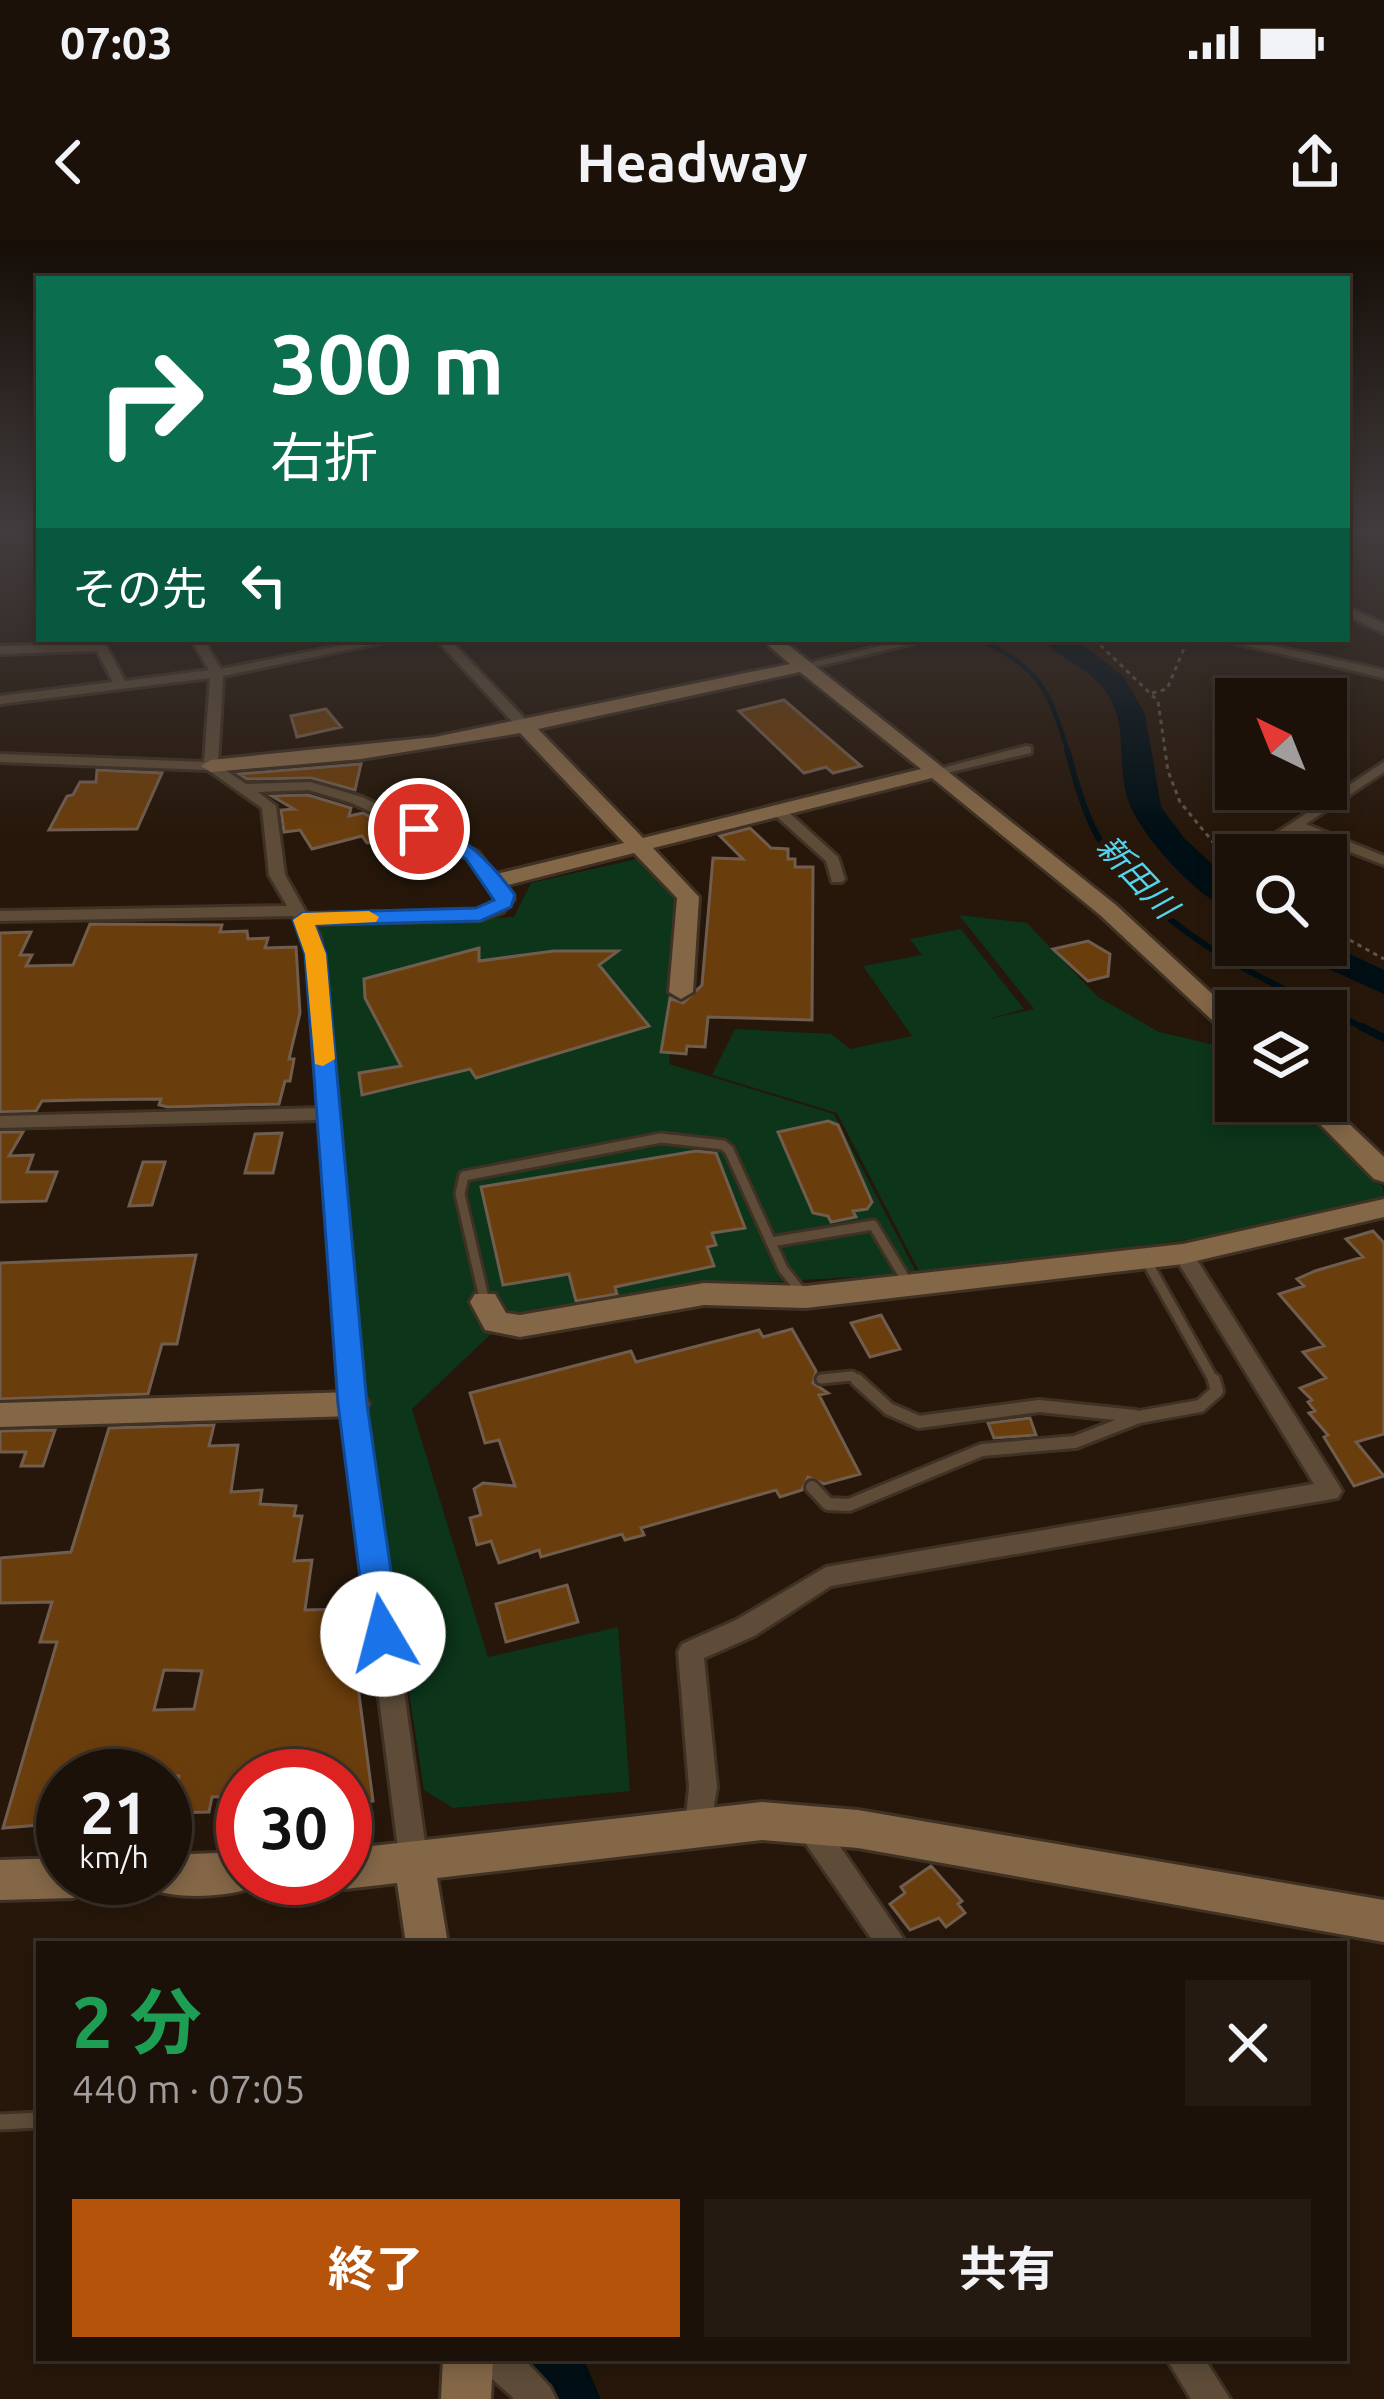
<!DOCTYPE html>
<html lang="ja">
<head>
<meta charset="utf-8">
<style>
  :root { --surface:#1c1108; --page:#251a12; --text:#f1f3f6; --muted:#a09d9c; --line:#3a3129; --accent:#b45309 }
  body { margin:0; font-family:Ubuntu,"Noto Sans JP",sans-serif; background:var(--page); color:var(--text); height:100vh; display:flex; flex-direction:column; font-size:45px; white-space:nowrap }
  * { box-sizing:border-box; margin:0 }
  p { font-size:39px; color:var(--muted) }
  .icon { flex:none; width:66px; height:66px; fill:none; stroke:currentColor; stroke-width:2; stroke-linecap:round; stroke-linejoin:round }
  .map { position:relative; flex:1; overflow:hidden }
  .panel { position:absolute; left:36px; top:1701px; width:1311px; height:420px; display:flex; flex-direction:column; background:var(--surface); border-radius:0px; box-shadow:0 6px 18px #0003,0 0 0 3px var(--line) }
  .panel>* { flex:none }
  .banner { position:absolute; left:36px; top:36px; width:1314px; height:366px; border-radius:0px; box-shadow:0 6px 18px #0003,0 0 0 3px var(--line); background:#0b6e4f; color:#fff; overflow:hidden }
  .needle { width:78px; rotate:317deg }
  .buttons { position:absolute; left:1215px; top:438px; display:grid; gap:24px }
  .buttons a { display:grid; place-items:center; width:132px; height:132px; border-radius:0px; background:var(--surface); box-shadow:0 6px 18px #0003,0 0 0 3px var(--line); font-size:60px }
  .speed { position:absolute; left:36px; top:1509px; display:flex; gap:24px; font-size:60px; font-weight:700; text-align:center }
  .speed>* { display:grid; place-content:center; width:156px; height:156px; border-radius:50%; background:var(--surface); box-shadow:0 6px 18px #0003,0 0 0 3px var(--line); line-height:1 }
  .speed small { font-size:30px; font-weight:400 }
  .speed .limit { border:18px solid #d22; background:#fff; color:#111 }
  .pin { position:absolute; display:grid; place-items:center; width:102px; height:102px; color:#fff; margin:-51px; border:6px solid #fff; border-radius:50%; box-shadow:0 3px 12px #0007 }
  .me { position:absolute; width:132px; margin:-66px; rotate:352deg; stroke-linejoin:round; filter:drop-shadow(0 0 9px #0008) }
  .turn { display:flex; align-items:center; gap:42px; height:252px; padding:0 36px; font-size:54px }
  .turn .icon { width:156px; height:156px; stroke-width:2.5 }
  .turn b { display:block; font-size:84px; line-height:102px }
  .then { display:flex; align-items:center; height:114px; padding:0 36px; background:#0003; gap:24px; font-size:45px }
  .round { display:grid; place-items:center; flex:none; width:126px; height:126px; border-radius:0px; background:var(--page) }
  .summary { display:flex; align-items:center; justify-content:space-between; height:204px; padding:0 36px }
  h1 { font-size:72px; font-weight:700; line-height:90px; color:#1e9e55 }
  .cta { display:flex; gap:24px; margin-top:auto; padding:24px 36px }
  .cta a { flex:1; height:138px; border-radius:0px; background:var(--accent); color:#fff; font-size:48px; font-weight:700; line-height:138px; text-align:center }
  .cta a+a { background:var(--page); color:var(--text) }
  .status { display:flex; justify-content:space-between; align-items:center; height:84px; padding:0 60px; background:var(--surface); direction:ltr }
  .status svg { height:33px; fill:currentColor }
  header { display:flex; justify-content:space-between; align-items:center; height:156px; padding:0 36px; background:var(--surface); font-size:54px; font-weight:700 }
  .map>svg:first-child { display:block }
</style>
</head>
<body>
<div class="status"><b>07:03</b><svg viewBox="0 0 49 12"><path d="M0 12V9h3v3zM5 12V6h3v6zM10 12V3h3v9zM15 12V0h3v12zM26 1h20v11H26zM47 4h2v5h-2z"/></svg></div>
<header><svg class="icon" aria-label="back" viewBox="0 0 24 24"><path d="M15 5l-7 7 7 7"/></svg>Headway<svg class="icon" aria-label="share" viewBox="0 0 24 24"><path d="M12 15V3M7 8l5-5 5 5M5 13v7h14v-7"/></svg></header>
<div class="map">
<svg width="1384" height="2159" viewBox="0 0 1384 2159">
  <rect width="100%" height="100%" fill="#26170a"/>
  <!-- green -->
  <path fill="#0c351a" d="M641 618 681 660 669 824 834 874 917 1034 685 1046 509 1077 412 1169 488 1417 618 1387 630 1551 453 1568 424 1550 361 1142 318 687 514 677 531 643Z
    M959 675 1027 683 1098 757 1159 792 1236 810V861H1295L1383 947 1384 957 1193 999 921 1035 837 873 712 835 735 789 831 794 850 809 912 796 863 726 922 715 910 699 961 689 1024 769 985 780 1034 769Z"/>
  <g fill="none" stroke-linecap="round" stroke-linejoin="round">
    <!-- stream-far2 -->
    <path stroke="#000f15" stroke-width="4.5" d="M980 399C1041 431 1047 446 1068 512"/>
    <!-- stream-far1 -->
    <path stroke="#000f15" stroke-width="6" d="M1067 509C1075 539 1083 570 1098 597 1153 695 1272 743 1368 790"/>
    <!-- stream -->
    <path stroke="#000f15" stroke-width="8" d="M1362 787 1384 798"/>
    <!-- river -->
    <path fill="#000f15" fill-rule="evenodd" d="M1042 399H1075L1124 437 1145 474 1161 567 1185 599 1236 646V672C1201 663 1139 594 1128 560 1117 527 1127 492 1111 460 1095 429 1063 422 1042 399Z
      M1326 703 1384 730V754L1291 712 1286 705Z
      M511 2118H583L601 2159H524Z"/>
  </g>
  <!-- building -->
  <path fill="#6a3d0c" stroke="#705d4e" stroke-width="3" fill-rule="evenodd" d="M784 460 861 526 833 533 826 527 804 533 739 471Z
    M326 469 341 487 297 497 291 476Z
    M361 524 355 550 311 538 247 539 239 534Z
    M97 530 162 533 137 589 49 590 67 556 73 555 80 542H96Z
    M308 555 351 568 349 576 363 573 377 580 391 600 367 603 362 596 312 609 300 590 284 592 281 570 294 569 272 556Z
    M750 588 771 608 788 609V619H795V627H813L812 780 708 777 705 807 687 806 686 814 661 812 670 758 683 763 702 745 713 618 743 619 720 596Z
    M90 684 222 685 220 692 247 691 248 699 268 698 265 708 296 707 300 773 289 819H294L290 841H285L279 864 168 867 159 865 161 859 80 860 42 861 36 871 0 872V693L31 692 20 715H32L26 726 73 725Z
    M1088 701 1110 714 1108 736 1088 741 1053 709Z
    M479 708V721L554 711H618L599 725 649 786 476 838 470 829 362 855 359 833 401 826 365 758 364 739Z
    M828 881 838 885 872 962 867 969 853 971 856 977 831 982 828 976 813 973 778 892Z
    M0 892H23L9 916 33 915 27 932H57L46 961 0 962Z
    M282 893 273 933H245L255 894Z
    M696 911 716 913 745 988 712 993 716 1005 707 1007 714 1026 615 1047 617 1054 576 1061 569 1034 503 1045 481 947Z
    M143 922H165L152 965 129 966Z
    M1373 991 1384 1003V1194L1356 1202 1384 1236 1354 1246 1324 1197 1328 1195 1309 1173 1315 1171 1308 1162 1312 1160 1300 1148 1326 1138 1303 1112 1324 1106 1279 1054 1304 1046 1297 1039 1315 1031 1363 1017 1346 999Z
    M196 1015 177 1104H162L148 1154 0 1159V1023Z
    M881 1075 900 1109 870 1117 851 1083Z
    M792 1089 816 1131 813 1143 828 1153 819 1155 860 1234 824 1244 808 1237 802 1250 780 1257 776 1250 641 1288 644 1295 625 1300 622 1294 541 1317 539 1310 499 1323 491 1301 477 1305 470 1278 481 1275 474 1249 483 1243 515 1246 499 1200 485 1203 470 1153 631 1111 636 1122 759 1090 763 1097Z
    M1030 1178 1036 1195 994 1198 988 1183Z
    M214 1185 209 1206 238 1205 231 1252 262 1250 260 1264 296 1266 294 1276H302L294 1321 312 1320 305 1370 345 1369 342 1412 353 1409 373 1561 347 1567 345 1536H243V1556L212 1557 209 1572 172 1573 179 1536H63V1583L3 1588 57 1402H40L52 1362 0 1363V1318L71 1312 109 1188ZM164 1430 202 1431 194 1469 154 1470Z
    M55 1190 43 1226H21L26 1212H0V1191Z
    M567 1345 578 1382 506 1402 496 1364Z
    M931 1626 962 1661 958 1664 965 1673 946 1687 939 1678 910 1690 890 1664 905 1653 901 1647Z"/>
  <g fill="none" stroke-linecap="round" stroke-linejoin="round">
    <!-- lane-far2 casing -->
    <g stroke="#3f3124" stroke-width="15">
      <path id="lane-far2" d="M771 1002 873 985 909 1045
        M1146 1020 1215 1143
        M485 1062 460 954 464 936 661 898 723 905 729 910 783 1029 804 1055
        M821 1139 852 1136 860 1143"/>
    </g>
    <!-- lane-far1 casing -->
    <g stroke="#3f3124" stroke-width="18">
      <path id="lane-far1" d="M857 1140 889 1169 919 1182 1039 1166 1135 1176
        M812 1247 828 1264 849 1265 982 1210 1075 1202 1139 1177 1200 1166 1217 1151 1214 1140"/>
    </g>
    <!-- lane casing -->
    <g stroke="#3f3124" stroke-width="21">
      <path id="lane" d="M0 1882 39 1880"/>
    </g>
    <!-- street casing -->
    <g stroke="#3f3124" stroke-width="6">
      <path id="street" d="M1347 367 1384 384V393L1347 376Z
        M191 399H203L221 429 374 399H399L223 436 218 525 246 544 310 542 362 557 478 612 514 659 503 672 480 680 313 684 320 696 323 714 364 1164 428 1624 424 1634 414 1638 404 1634 400 1624 342 1164 320 880 0 888V876L319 868 307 714 304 696 293 676 0 681V671L287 666 269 635 262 568 208 530 0 522V514L204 522 210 438 0 464V456L113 442 97 411 0 414V406L105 404 125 441 209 430ZM309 550 352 563 468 618 498 659 491 666 478 670 307 674 285 635 276 566 258 552Z
        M436 399H449L530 484V490H520Z
        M909 399H931L803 430 797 426Z
        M1218 399H1241L1384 430V438Z
        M1026 506 1031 507V513L934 536 927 532Z
        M1384 522V532L1306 584 1384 616V625L1296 591 1260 615H1243Z
        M775 569H785L838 617 845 639 842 642H832L826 621 775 575Z
        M1236 618V629L1231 627 1228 623Z
        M1183 1007 1190 1009 1338 1244 1342 1251 1338 1258 831 1346 754 1396 704 1418 717 1547 709 1597 699 1601 689 1597 685 1588 689 1547 678 1412 682 1404 736 1380 826 1327 1314 1244 1173 1014Z
        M807 1569 817 1573 907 1704H875L797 1591 793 1582 797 1573Z
        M476 2118H523L550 2147 556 2159H514C501 2145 483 2135 476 2118Z
        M1166 2118H1204L1230 2159H1191Z"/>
    </g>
    <!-- secondary casing -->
    <g stroke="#3f3124" stroke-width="6">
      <path id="secondary" d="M761 399H781L1116 665 1236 776V796L1227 794 1100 675 932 538 653 608 699 657 693 752 681 759 669 752 677 658 634 613 496 648 485 641 488 636 624 603 520 493 361 519 211 532 201 526 211 520 435 497 790 424ZM800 432 921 529 643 598 538 489Z
        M1297 861H1325L1384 917V942L1374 939Z
        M1384 959V977L1183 1024 806 1068 704 1065 520 1097 485 1090 470 1062 475 1054H495L506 1073 520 1075 704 1043 806 1046 1183 1004Z
        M353 1152 364 1155 369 1164 364 1173 353 1176 0 1187V1163Z
        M762 1562 858 1570 1384 1660V1702L858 1608 762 1600 437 1638 448 1704H406L397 1643 345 1649 329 1638H345V1609Z
        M243 1612V1638H261L257 1646C230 1657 178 1660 151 1649L146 1638H165V1615Z
        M63 1618V1638H93L87 1652 73 1658 0 1660V1620Z
        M443 2118H493L491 2159H441Z"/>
    </g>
    <!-- path -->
    <path stroke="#5f5246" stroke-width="3" stroke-dasharray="4.5 4.5" stroke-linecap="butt" d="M1094 399 1158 461 1168 531 1180 562 1222 613
      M1152 453 1167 449 1188 399
      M1290 459 1326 437
      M1236 492 1219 508 1236 516
      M1326 687 1384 719"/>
    <!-- lane-far2 -->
    <use href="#lane-far2" stroke="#5e4c38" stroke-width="9"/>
    <!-- lane-far1 -->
    <use href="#lane-far1" stroke="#5e4c38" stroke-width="12"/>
    <!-- lane -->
    <use href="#lane" stroke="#5e4c38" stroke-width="15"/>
    <!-- street -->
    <use href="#street" fill="#5e4c38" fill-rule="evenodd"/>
    <!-- secondary -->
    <use href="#secondary" fill="#846747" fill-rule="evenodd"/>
  </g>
  <!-- sky -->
  <linearGradient id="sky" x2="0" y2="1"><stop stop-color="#150d06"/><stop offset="0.49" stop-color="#413c3e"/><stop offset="1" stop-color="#413c3e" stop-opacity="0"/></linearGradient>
  <rect width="1384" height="594" fill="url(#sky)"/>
  <!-- route -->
  <path fill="#1a73e8" stroke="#114b97" stroke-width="3" d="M413 585C454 581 493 625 515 655L511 667 480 681 315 685 326 714 367 1164 400 1394 395 1404 383 1408 372 1404 367 1394 338 1164 305 714 293 680 303 673 476 668 494 660 466 619 413 593Z"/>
  <!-- slow -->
  <path fill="#f59e0b" d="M369 671 379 677 376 682 315 685 326 714 335 819 323 826 315 824 305 714 293 680 303 673Z"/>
  <g text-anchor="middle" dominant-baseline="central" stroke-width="12" stroke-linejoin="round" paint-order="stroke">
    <!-- far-water labels -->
    <g font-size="33" font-style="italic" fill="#53d3ed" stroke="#26170a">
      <text transform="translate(1138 636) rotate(47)">新田川</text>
    </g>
  </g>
</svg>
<div class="buttons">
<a><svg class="needle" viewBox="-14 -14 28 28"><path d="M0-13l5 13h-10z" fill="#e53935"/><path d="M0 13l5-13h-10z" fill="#a09d9c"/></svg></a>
<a><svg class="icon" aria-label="search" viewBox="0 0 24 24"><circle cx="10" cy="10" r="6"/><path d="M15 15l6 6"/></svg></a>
<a><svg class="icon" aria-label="layers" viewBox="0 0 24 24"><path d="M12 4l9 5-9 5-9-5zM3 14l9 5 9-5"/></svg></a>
</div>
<div class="speed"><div>21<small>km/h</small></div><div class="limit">30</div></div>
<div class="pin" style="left:419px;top:589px;background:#d93025"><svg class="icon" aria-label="arrive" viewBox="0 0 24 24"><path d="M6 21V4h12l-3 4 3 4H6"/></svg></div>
<svg class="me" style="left:383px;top:1394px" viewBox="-20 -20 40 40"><circle r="19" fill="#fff"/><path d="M0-13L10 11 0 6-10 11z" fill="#1a73e8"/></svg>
<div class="banner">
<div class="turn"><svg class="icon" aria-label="right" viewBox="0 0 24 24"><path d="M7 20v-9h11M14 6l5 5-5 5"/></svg><div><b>300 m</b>右折</div></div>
<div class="then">その先<svg class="icon" aria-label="left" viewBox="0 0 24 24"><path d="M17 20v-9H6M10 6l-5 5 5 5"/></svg></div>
</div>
<section class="panel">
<div class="summary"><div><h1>2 分</h1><p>440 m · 07:05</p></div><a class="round"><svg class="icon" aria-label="close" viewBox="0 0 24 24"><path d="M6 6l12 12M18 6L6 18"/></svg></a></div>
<div class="cta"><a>終了</a><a>共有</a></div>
</section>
</div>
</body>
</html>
